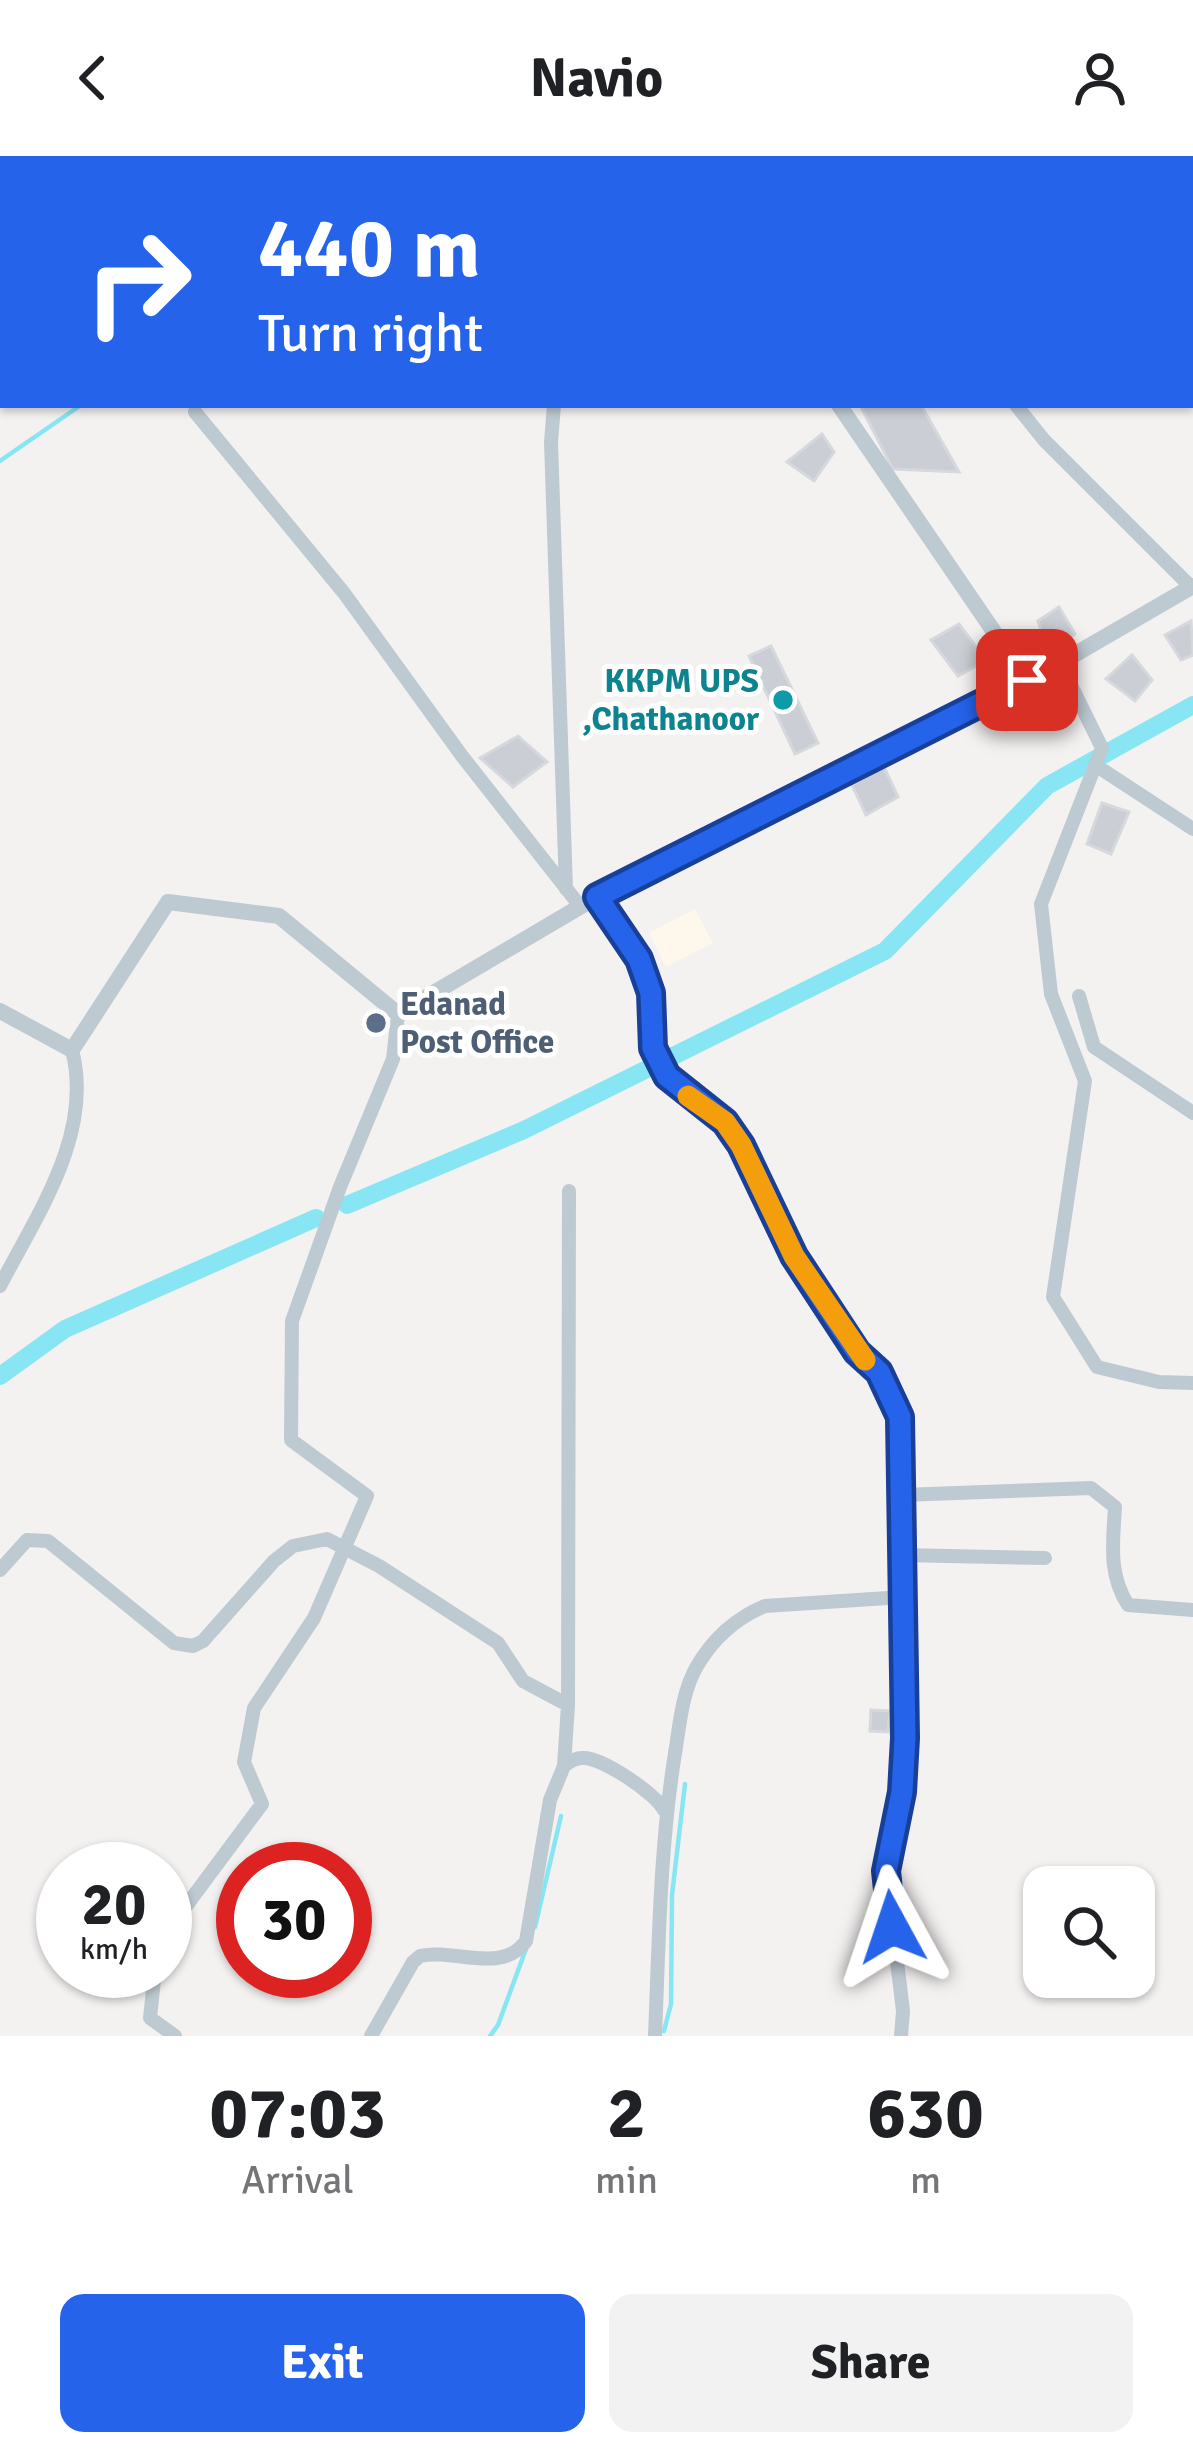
<!DOCTYPE html>
<html lang="en">
<head>
<meta charset="utf-8">
<style>
  :root { --surface:#fff; --page:#f2f2f2; --text:#202124; --muted:#757577; --accent:#2563eb }
  body { margin:0; font-family:Signika,sans-serif; background:var(--page); color:var(--text); height:100vh; display:flex; flex-direction:column; font-size:45px; white-space:nowrap }
  * { box-sizing:border-box; margin:0 }
  p { font-size:39px; color:var(--muted) }
  .icon { flex:none; width:66px; height:66px; fill:none; stroke:currentColor; stroke-width:2; stroke-linecap:round; stroke-linejoin:round }
  .map { position:relative; height:1880px; overflow:hidden }
  .sheet { display:flex; flex-direction:column; background:var(--surface); flex:1 }
  .sheet>* { flex:none }
  .hud { position:absolute; left:0px; top:0px; width:1194px; height:252px; box-shadow:0 3px 9px #0004; background:#2563eb; color:#fff; overflow:hidden }
  .controls { position:absolute; left:1023px; top:1710px; display:grid; gap:24px }
  .controls a { display:grid; place-items:center; width:132px; height:132px; border-radius:24px; background:var(--surface); box-shadow:0 3px 9px #0004; font-size:60px }
  .speed { position:absolute; left:36px; top:1686px; display:flex; gap:24px; font-size:60px; font-weight:700; text-align:center }
  .speed>* { display:grid; place-content:center; width:156px; height:156px; border-radius:50%; background:var(--surface); box-shadow:0 3px 9px #0004; line-height:1 }
  .speed small { font-size:30px; font-weight:400 }
  .speed .limit { border:18px solid #d22; background:#fff; color:#111 }
  .pin { position:absolute; display:grid; place-items:center; width:102px; height:102px; color:#fff; margin:-51px; border-radius:24px; box-shadow:0 6px 18px #0006 }
  .me { position:absolute; width:132px; margin:-66px; rotate:355deg; stroke-linejoin:round; filter:drop-shadow(0 0 9px #0008) }
  .turn { display:flex; align-items:center; gap:42px; height:252px; padding:0 60px; font-size:54px }
  .turn .icon { width:156px; height:156px; stroke-width:2.5 }
  .turn b { display:block; font-size:84px; line-height:102px }
  .eta { display:flex; justify-content:space-evenly; align-items:center; height:204px; text-align:center }
  .eta b { font-size:72px; font-weight:700; line-height:84px }
  .action { display:flex; gap:24px; margin-top:auto; padding:24px 60px }
  .action a { flex:1; height:138px; border-radius:24px; background:var(--accent); color:#fff; font-size:48px; font-weight:700; line-height:138px; text-align:center }
  .action a+a { background:var(--page); color:var(--text) }
  header { display:flex; justify-content:space-between; align-items:center; height:156px; padding:0 60px; background:var(--surface); font-size:54px; font-weight:700 }
  .map>svg:first-child { display:block }
</style>
</head>
<body>
<header><svg class="icon" aria-label="back" viewBox="0 0 24 24"><path d="M15 5l-7 7 7 7"/></svg>Navio<svg class="icon" aria-label="person" viewBox="0 0 24 24"><circle cx="12" cy="8" r="4"/><path d="M4 21q1-7 8-7t8 7"/></svg></header>
<div class="map">
<svg width="1193" height="1880" viewBox="0 0 1193 1880">
  <rect width="100%" height="100%" fill="#f4f1f1"/>
  <!-- commercial -->
  <path fill="#fef7eb" d="M695 753 713 787 666 811 649 777Z"/>
  <g fill="none" stroke-linecap="round" stroke-linejoin="round">
    <!-- stream -->
    <path stroke="#87e5f4" stroke-width="4.5" d="M207 3 210 0
      M429 3 434 0
      M0 167 3 165
      M0 305 81 249
      M535 1771 561 1660
      M664 1875 671 1848 672 1739 685 1628
      M490 1880 498 1869 526 1793"/>
    <!-- canal -->
    <path stroke="#87e5f4" stroke-width="18" d="M347 1049 524 974 885 795 1047 630 1193 549
      M0 1220 65 1173 316 1062"/>
  </g>
  <!-- building -->
  <path fill="#cbced4" stroke="#d5d8dd" stroke-width="3" d="M860 249H921L959 316 893 313Z
    M822 278 834 296 814 325 787 306Z
    M1059 451 1075 478 1049 501 1038 465Z
    M1191 465 1193 499 1181 504 1165 479Z
    M959 468 986 504 958 520 931 484Z
    M771 490 818 587 795 598 749 500Z
    M1132 499 1152 524 1135 545 1106 523Z
    M518 580 547 606 513 631 480 602Z
    M883 609 898 641 866 659 852 629Z
    M1102 647 1129 656 1111 698 1087 688Z
    M871 1554 890 1555 888 1576 870 1575Z"/>
  <g fill="none" stroke-linecap="round" stroke-linejoin="round">
    <!-- service -->
    <path stroke="#becad1" stroke-width="8" d="M502 3 504 0"/>
    <!-- minor -->
    <path stroke="#becad1" stroke-width="14" d="M572 3V0
      M1191 158 1193 160
      M554 249 551 286 566 733
      M1016 249 1044 284 1191 431
      M195 256 344 437 462 600 580 750
      M1060 507 1102 592 1041 748 1051 838 1085 925 1053 1141 1097 1211 1159 1226 1193 1227
      M1095 609 1193 673
      M597 741 639 804 651 837 653 892 667 920 725 966 741 989 793 1100 857 1196 879 1216 900 1261 905 1582 901 1636 886 1715 903 1855 901 1880
      M1079 840 1094 891 1193 957
      M0 1130C37 1058 94 978 72 894
      M902 1339 1091 1332 1115 1351C1113 1386 1108 1418 1128 1449L1193 1454
      M902 1399 1045 1402
      M0 1414 27 1384 48 1385 174 1487 193 1490 203 1485 274 1405 293 1390 327 1383 379 1410 498 1487 523 1525 568 1549
      M564 1610C569 1606 575 1602 582 1602 601 1600 656 1638 664 1654
      M165 1785 169 1773 262 1648 244 1606 254 1552 314 1462 367 1340 291 1284 292 1165 340 1031 393 903 398 858
      M155 1815 150 1862 175 1880
      M371 1880 413 1806 420 1800C454 1792 502 1819 526 1785L550 1644 564 1610 568 1549 569 1035
      M655 1880C659 1783 660 1687 676 1591 680 1565 683 1534 697 1510 713 1483 736 1462 765 1450L903 1441"/>
    <!-- tertiary -->
    <path stroke="#becad1" stroke-width="16" d="M631 0 634 3
      M839 249 1027 524
      M0 855 72 894 168 746 279 760 398 858 605 736 1060 507 1193 430"/>
  </g>
  <g fill="none" stroke-linecap="round" stroke-linejoin="round">
    <!-- route casing -->
    <g stroke="#184099" stroke-width="30">
      <path id="route" d="M892 1771 886 1715 902 1636 905 1582 900 1261 879 1216 857 1196 794 1100 741 989 725 966 667 920 653 892 651 837 639 803 597 741 1027 524"/>
    </g>
    <!-- route -->
    <use href="#route" stroke="#2563eb" stroke-width="21"/>
    <!-- slow -->
    <path stroke="#f59e0b" stroke-width="21" d="M688 940 725 966 741 989 794 1100 865 1204"/>
  </g>
  <!-- markers -->
  <circle fill="#0f9aa8" stroke="#fff" stroke-width="4.5" cx="783" cy="544" r="12"/>
  <circle fill="#5c6f8a" stroke="#fff" stroke-width="4.5" cx="376" cy="867" r="12"/>
  <g text-anchor="middle" dominant-baseline="central" stroke-width="10" stroke-linejoin="round" paint-order="stroke">
    <!-- culture labels -->
    <g font-size="33" font-weight="bold" fill="#0d838f" stroke="#fff" text-anchor="end">
      <text x="759" y="525">KKPM UPS<tspan x="759" dy="38">,Chathanoor</tspan></text>
    </g>
    <!-- service labels -->
    <g font-size="33" font-weight="bold" fill="#4e5e75" stroke="#fff" text-anchor="start">
      <text x="400" y="848">Edanad<tspan x="400" dy="38">Post Office</tspan></text>
    </g>
  </g>
</svg>
<div class="controls">
<a><svg class="icon" aria-label="search" viewBox="0 0 24 24"><circle cx="10" cy="10" r="6"/><path d="M15 15l6 6"/></svg></a>
</div>
<div class="speed"><div>20<small>km/h</small></div><div class="limit">30</div></div>
<div class="pin" style="left:1027px;top:524px;background:#d93025"><svg class="icon" aria-label="arrive" viewBox="0 0 24 24"><path d="M6 21V4h12l-3 4 3 4H6"/></svg></div>
<svg class="me" style="left:892px;top:1771px" viewBox="-20 -20 40 40"><path d="M0-17L14 15 0 8-14 15z" fill="#2563eb" stroke="#fff" stroke-width="4"/></svg>
<div class="hud">
<div class="turn"><svg class="icon" aria-label="right" viewBox="0 0 24 24"><path d="M7 20v-9h11M14 6l5 5-5 5"/></svg><div><b>440 m</b>Turn right</div></div>
</div>
</div>
<section class="sheet">
<div class="eta">
<div><b>07:03</b><p>Arrival</p></div>
<div><b>2</b><p>min</p></div>
<div><b>630</b><p>m</p></div>
</div>
<div class="action"><a>Exit</a><a>Share</a></div>
</section>
</body>
</html>
